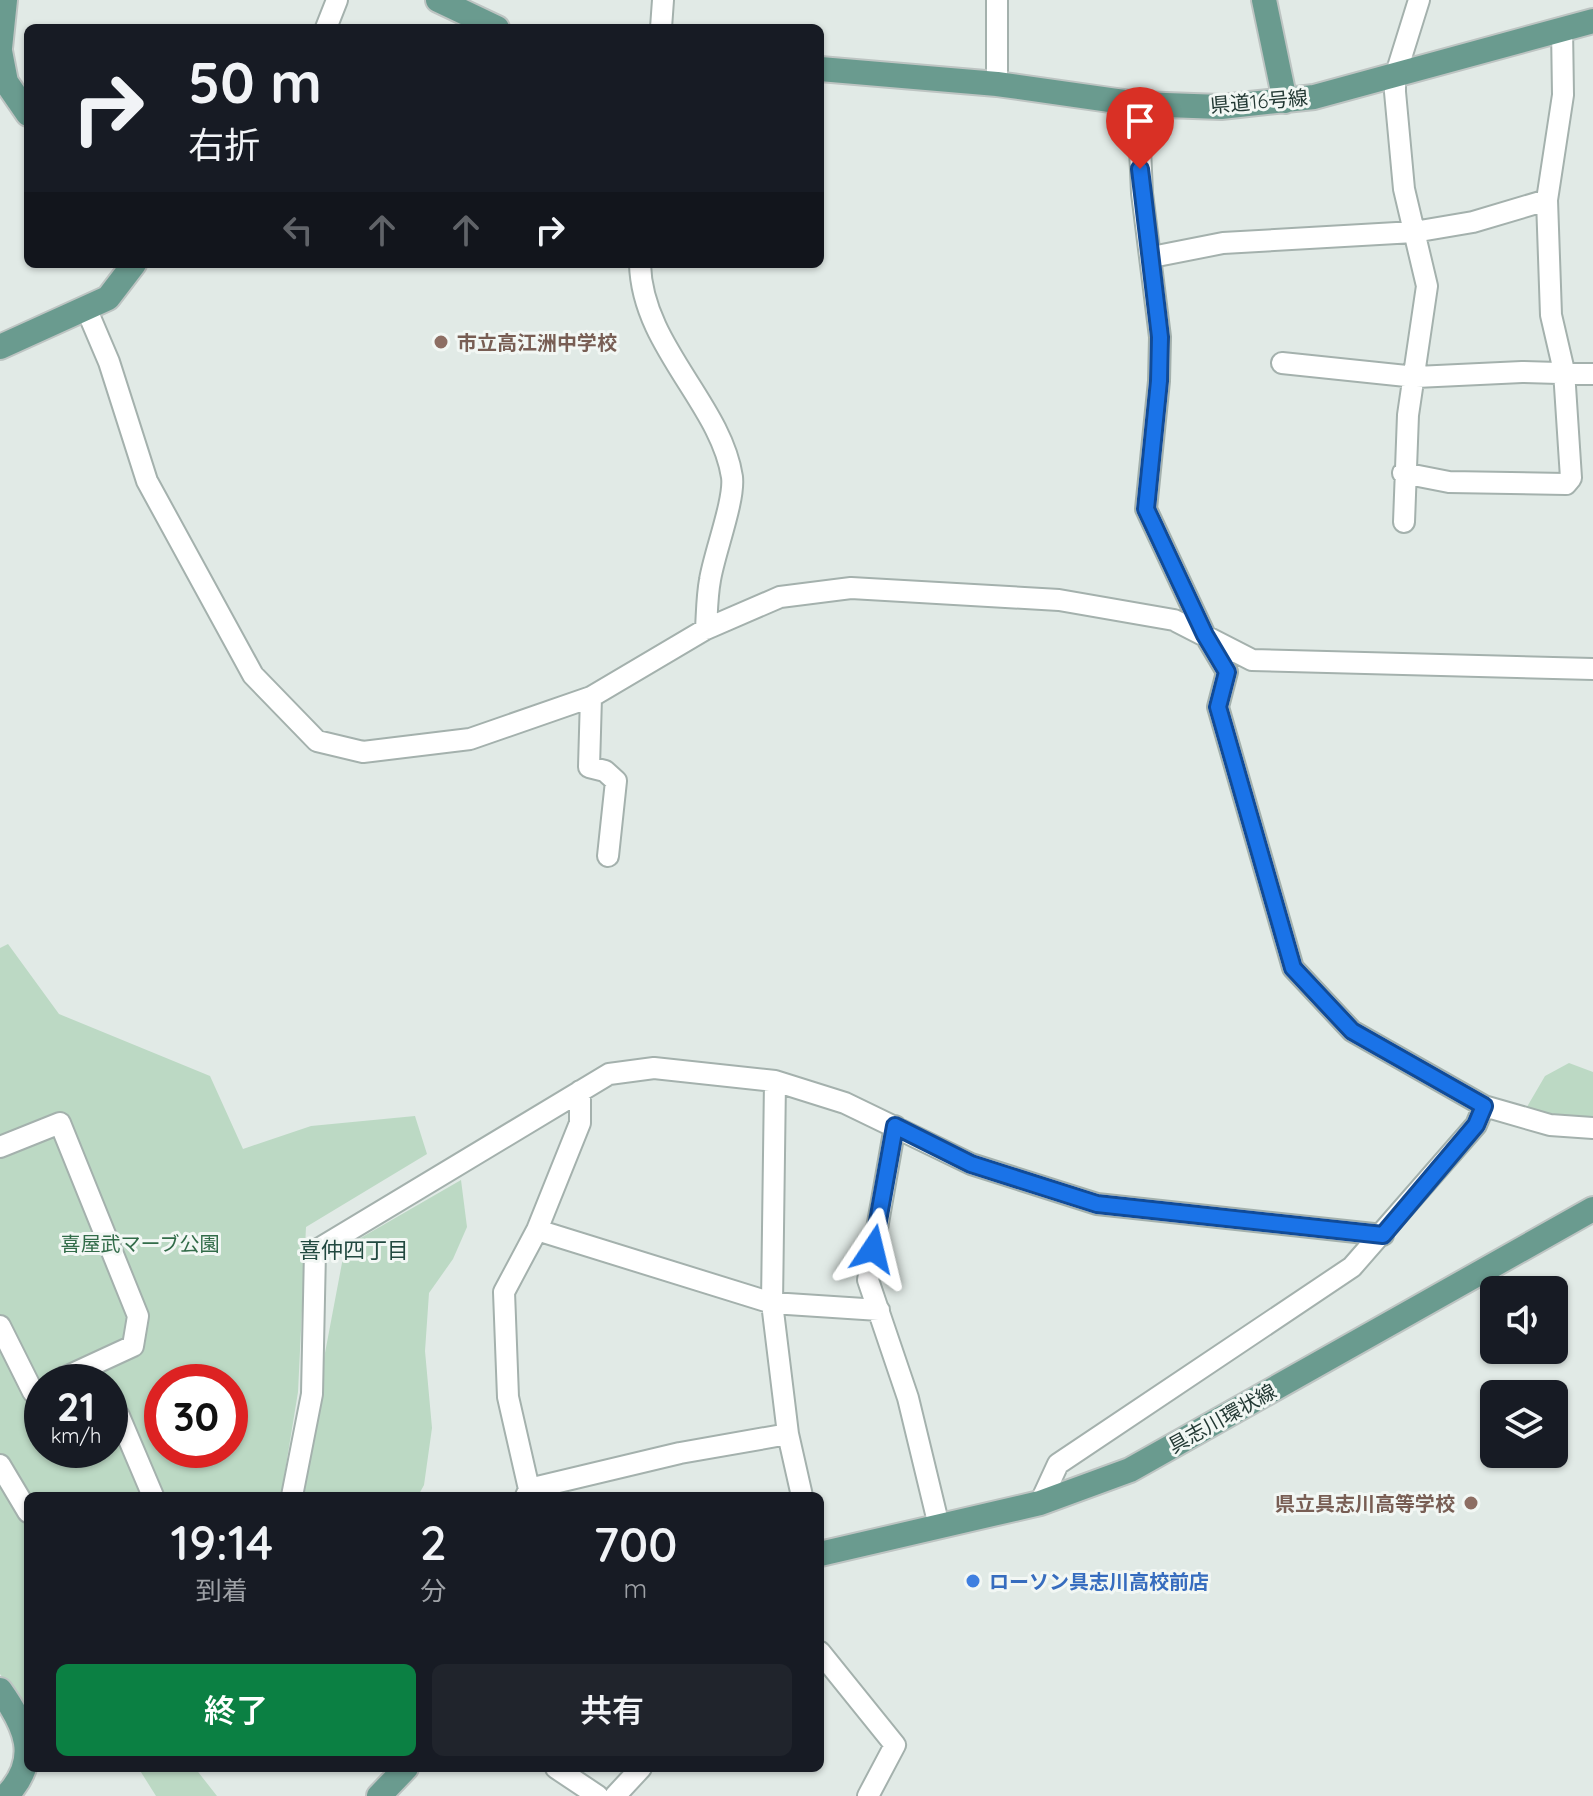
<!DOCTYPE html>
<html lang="ja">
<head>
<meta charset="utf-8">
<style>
  :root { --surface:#171b24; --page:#20242c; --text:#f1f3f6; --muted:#9ea1a6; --accent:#0b8043 }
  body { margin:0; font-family:Quicksand,"Noto Sans JP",sans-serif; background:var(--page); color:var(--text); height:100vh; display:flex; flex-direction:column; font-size:30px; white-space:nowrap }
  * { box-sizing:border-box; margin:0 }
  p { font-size:26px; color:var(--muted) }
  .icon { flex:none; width:44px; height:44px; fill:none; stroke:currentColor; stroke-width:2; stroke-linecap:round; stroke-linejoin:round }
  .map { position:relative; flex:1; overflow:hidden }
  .side { position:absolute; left:24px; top:1492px; width:800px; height:280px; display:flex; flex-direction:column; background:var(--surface); border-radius:12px; box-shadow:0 2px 6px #0004 }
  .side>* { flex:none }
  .hud { position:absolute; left:24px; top:24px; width:800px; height:244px; border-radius:12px; box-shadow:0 2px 6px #0004; background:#171b24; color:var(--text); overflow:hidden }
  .buttons { position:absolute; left:1480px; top:1276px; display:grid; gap:16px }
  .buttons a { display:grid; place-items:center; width:88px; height:88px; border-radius:12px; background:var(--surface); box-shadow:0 2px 6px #0004; font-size:40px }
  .speed { position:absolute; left:24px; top:1364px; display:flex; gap:16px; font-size:40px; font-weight:700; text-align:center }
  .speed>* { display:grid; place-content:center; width:104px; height:104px; border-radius:50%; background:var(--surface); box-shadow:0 2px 6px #0004; line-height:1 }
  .speed small { font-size:20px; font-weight:400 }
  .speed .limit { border:12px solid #d22; background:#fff; color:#111 }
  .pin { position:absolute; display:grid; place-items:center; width:68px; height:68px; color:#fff; margin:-82px -34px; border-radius:50% 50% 50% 0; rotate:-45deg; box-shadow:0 0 8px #0007 }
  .pin .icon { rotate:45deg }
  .me { position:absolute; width:88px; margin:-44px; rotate:10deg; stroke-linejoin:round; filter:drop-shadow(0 0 6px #0008) }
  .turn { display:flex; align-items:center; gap:28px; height:168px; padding:0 32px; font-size:36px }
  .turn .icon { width:104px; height:104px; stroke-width:2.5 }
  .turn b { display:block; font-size:56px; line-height:68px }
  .lanes { display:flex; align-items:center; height:76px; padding:0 32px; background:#0003; justify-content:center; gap:40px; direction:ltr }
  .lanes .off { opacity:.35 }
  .eta { display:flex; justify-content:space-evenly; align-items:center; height:136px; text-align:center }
  .eta b { font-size:48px; font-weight:600; line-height:56px }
  .action { display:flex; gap:16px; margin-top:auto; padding:16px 32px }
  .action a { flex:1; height:92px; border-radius:12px; background:var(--accent); color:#fff; font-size:32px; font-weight:600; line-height:92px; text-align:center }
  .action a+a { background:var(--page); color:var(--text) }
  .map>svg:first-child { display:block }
</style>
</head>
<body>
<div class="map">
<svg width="1593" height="1796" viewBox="0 0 1593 1796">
  <rect width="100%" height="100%" fill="#e1eae6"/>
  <!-- green -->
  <path fill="#bcd9c4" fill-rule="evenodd" d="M8 944 59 1014 210 1076 243 1149 311 1126 415 1116 427 1154 306 1227 298 1392 281 1496H28V1714L0 1674V948ZM42 1382H110V1450H42ZM162 1382H230V1450H162Z
    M1569 1063 1593 1072V1128L1521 1117 1545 1076Z
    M461 1180 467 1227 453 1259 429 1293 425 1351 432 1428 424 1485 418 1496H298L345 1247Z
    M195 1768 217 1796H156L139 1769Z"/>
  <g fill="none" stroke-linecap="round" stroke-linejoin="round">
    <!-- minor casing -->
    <g stroke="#a4b1ad" stroke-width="24">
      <path id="minor" d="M997 0V84
        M326 28 337 0
        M661 28 663 0
        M1138 104 1142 193 1160 337 1159 381 1146 509 1205 635 1227 672 1218 707 1293 968 1352 1031 1484 1106 1550 1125 1593 1128
        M1152 257 1223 243 1414 232 1473 222 1547 200
        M640 264C642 346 721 404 732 477 735 500 714 554 710 580 707 596 707 613 706 629
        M86 308 109 362 147 481 253 675 317 741 363 752 470 739 591 697 706 629 780 597 851 588 1059 600 1174 620 1252 660 1593 669
        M1282 363 1416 377 1522 372 1593 374
        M1403 473 1449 482 1566 484 1571 478 1564 371 1551 315 1547 200 1563 95 1562 28
        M1404 522 1408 415 1427 286 1404 189 1395 92V77L1419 0
        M591 697 589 767 605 771 616 781 608 856
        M775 1081 772 1303 788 1434 802 1496
        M895 1126 868 1280 908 1398 939 1526
        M0 1147 60 1123 138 1316 133 1346 55 1382
        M537 1230 772 1303 879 1310
        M0 1326 33 1392 42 1396
        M110 1409 119 1416 153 1496
        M0 1465 28 1512
        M529 1489 680 1453 788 1434
        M292 1496 312 1394 315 1251 609 1074 654 1068 775 1081 845 1103 971 1164 1097 1204 1383 1235
        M526 1496 529 1489 508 1397 504 1292 537 1230 580 1123V1091
        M1040 1503 1058 1464 1352 1267 1476 1125 1484 1106
        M820 1652 895 1745 868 1796
        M556 1768 598 1796
        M615 1796 641 1768"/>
    </g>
    <!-- major casing -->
    <g stroke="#bdc4c2" stroke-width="28">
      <path id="major" d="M438 0 497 28
        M1264 0 1285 101
        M0 48 5 0
        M0 51 6 82 28 114
        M820 69 997 84 1138 104 1221 107 1314 97 1593 21
        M0 347 108 298 134 264
        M820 1554 1040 1503 1130 1470 1593 1209
        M0 1690C25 1725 42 1759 6 1796
        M379 1796 406 1768"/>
    </g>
    <!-- minor -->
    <use href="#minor" stroke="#fff" stroke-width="20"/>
    <!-- major -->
    <use href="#major" stroke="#6a9b8f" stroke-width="24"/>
  </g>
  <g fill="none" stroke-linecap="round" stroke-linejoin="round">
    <!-- route casing -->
    <g stroke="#114b97" stroke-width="20">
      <path id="route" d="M873 1249 895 1126 971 1164 1097 1204 1383 1235 1476 1125 1484 1106 1352 1031 1293 968 1218 707 1227 672 1205 635 1146 509 1159 381 1160 337 1140 169"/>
    </g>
    <!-- route -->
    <use href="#route" stroke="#1a73e8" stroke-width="14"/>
  </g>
  <!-- markers -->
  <g fill="#8d6e63" stroke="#f2f7f4" stroke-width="3">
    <circle cx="441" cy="342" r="8"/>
    <circle cx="1471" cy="1503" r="8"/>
  </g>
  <circle fill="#3f7fe0" stroke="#f2f7f4" stroke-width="3" cx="973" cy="1581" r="8"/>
  <g text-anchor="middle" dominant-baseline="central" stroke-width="6" stroke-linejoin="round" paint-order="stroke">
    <!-- street labels -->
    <g font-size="20" fill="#233934" stroke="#f2f7f4">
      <text transform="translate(1259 101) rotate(-5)">県道16号線</text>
      <text transform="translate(1222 1418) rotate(-29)">具志川環状線</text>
    </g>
    <!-- education labels -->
    <g font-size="20" font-weight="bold" fill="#785e54" stroke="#f2f7f4" text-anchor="start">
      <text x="457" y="342">市立高江洲中学校</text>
      <text x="1455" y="1503" text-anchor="end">県立具志川高等学校</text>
    </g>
    <!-- park labels -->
    <g font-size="20" fill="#326c49" stroke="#f2f7f4">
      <text x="140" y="1243">喜屋武マーブ公園</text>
    </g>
    <!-- shop labels -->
    <g font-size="20" font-weight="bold" fill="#366cbe" stroke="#f2f7f4" text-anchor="start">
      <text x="989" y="1581">ローソン具志川高校前店</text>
    </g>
    <!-- neighbourhood labels -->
    <g font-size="22" fill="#224940" stroke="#f2f7f4">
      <text x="354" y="1250">喜仲四丁目</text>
    </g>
  </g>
</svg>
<div class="buttons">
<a><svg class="icon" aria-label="sound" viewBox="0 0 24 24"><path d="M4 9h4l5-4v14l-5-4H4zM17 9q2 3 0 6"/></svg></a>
<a><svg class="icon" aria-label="layers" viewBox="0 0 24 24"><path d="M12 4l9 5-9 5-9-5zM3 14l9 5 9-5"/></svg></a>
</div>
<div class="speed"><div>21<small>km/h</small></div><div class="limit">30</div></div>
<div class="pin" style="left:1140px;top:169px;background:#d93025"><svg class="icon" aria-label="arrive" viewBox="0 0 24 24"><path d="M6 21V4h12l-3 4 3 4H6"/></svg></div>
<svg class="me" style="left:873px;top:1249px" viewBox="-20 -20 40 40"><path d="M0-17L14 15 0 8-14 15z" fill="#1a73e8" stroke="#fff" stroke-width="4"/></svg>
<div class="hud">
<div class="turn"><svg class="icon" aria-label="right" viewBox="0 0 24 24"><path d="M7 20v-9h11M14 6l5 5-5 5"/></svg><div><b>50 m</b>右折</div></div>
<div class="lanes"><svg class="icon off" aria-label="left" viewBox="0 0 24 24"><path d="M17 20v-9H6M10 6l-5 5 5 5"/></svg><svg class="icon off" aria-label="ahead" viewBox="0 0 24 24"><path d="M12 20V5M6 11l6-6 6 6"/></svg><svg class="icon off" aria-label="ahead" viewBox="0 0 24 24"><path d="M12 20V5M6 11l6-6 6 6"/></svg><svg class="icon" aria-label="right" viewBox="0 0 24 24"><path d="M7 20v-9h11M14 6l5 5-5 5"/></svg></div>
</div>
<section class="side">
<div class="eta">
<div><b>19:14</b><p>到着</p></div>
<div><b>2</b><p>分</p></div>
<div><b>700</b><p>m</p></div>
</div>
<div class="action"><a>終了</a><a>共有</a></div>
</section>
</div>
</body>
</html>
